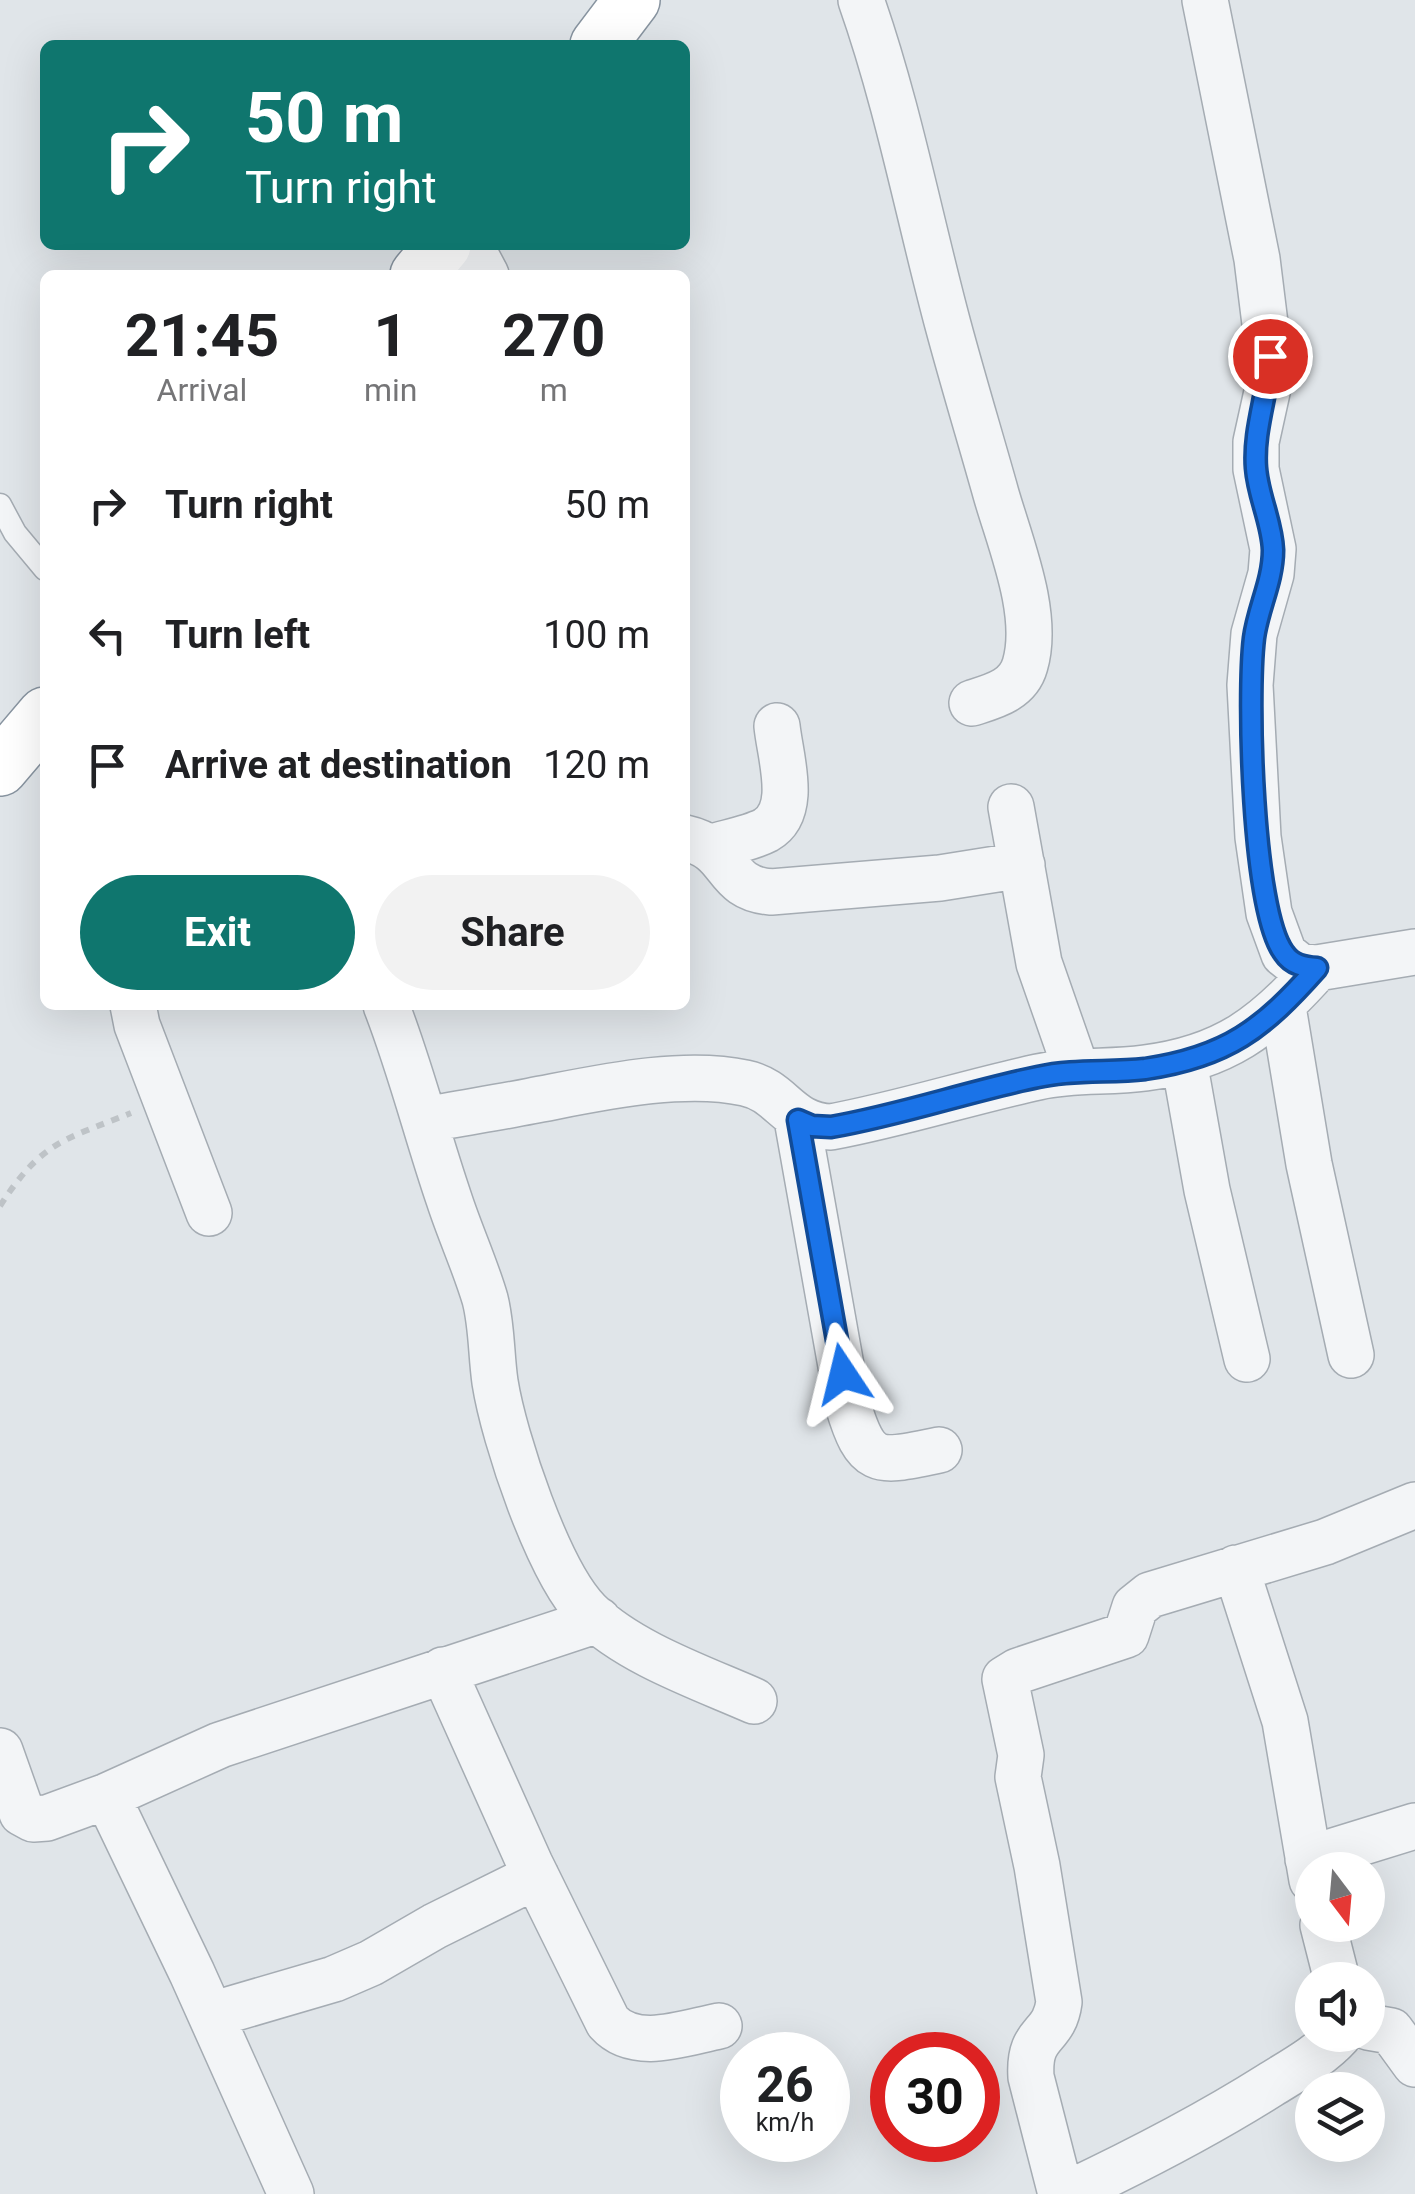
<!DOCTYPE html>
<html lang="en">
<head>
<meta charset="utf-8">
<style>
  :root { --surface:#fff; --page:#f2f2f2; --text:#202124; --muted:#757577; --accent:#0f766e }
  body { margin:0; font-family:Roboto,sans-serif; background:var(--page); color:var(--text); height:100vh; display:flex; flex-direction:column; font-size:38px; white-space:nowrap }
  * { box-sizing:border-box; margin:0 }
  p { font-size:32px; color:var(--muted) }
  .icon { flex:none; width:55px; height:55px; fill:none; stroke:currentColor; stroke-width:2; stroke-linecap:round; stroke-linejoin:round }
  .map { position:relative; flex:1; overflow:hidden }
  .side { position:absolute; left:40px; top:270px; width:650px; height:740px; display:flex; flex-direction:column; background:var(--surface); border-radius:15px; box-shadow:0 10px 40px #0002 }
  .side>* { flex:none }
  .hud { position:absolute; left:40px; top:40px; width:650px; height:210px; border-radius:15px; box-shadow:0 10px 40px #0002; background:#0f766e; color:#fff; overflow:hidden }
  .needle { width:65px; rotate:164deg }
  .fabs { position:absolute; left:1295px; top:1852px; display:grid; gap:20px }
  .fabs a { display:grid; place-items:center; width:90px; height:90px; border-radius:50%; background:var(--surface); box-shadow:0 10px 40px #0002; font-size:50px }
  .speed { position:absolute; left:720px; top:2032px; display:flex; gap:20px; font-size:50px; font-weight:700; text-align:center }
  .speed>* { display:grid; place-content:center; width:130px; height:130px; border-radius:50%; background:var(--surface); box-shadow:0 10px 40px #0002; line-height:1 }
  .speed small { font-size:25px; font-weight:400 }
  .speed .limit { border:15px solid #d22; background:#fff; color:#111 }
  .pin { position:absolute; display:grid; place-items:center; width:85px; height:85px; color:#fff; margin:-42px; border:5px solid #fff; border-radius:50%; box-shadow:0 2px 10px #0007 }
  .me { position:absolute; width:110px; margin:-55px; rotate:350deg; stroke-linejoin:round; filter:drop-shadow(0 0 8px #0008) }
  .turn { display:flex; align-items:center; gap:35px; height:210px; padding:0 40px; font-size:45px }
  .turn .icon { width:130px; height:130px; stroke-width:2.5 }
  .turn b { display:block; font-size:70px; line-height:85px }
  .eta { display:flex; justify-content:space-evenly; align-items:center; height:170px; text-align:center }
  .eta b { font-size:60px; font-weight:700; line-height:70px }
  .primary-button { display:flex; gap:20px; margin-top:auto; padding:20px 40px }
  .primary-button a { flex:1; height:115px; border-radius:60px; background:var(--accent); color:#fff; font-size:40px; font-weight:700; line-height:115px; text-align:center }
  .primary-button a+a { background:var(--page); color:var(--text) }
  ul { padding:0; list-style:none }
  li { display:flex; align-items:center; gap:30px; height:130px; padding:0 40px }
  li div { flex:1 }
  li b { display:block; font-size:38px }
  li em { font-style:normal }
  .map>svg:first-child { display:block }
</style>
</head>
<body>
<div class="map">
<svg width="1415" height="2194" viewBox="0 0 1415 2194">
  <rect width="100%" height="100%" fill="#e0e5e9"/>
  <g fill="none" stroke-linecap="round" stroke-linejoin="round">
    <!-- lane casing -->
    <g stroke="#a5acb3" stroke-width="25">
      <path id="lane" d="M0 505 15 533 45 569"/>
    </g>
    <!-- street casing -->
    <g stroke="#a5acb3" stroke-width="48">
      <path id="street" d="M861 0C898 105 919 217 948 325 963 381 980 437 996 494 1010 543 1040 614 1025 665 1018 690 994 696 972 703
        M1205 0 1257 259 1269 356V383L1256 442V469L1273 549 1271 574 1254 634 1250 685 1258 837 1269 913 1284 954 1299 966 1317 968 1415 952
        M470 245 486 275
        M1011 807 1039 963 1077 1072
        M685 838C735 849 721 888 771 892L940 878 1022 865
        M712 847C729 842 751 838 766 830 799 811 780 757 777 726
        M133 1005 137 1025 209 1213
        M386 1005C411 1069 427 1135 449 1199 460 1233 475 1265 485 1299 492 1326 491 1354 495 1382 504 1439 548 1571 588 1612 629 1653 702 1678 754 1701
        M1283 1007 1309 1164 1351 1355
        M1184 1061 1207 1190 1247 1359
        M797 1119 848 1405C867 1469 879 1462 939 1450
        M425 1120C461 1113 496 1108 531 1101 595 1089 680 1069 745 1083 783 1091 787 1125 831 1127 901 1114 969 1092 1038 1077 1074 1069 1109 1073 1145 1068 1224 1058 1265 1027 1317 968
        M1236 1568 1285 1721 1312 1880
        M443 1670 530 1864 608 2022C635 2052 684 2033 719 2026
        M0 1751 22 1813 33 1819 47 1818 107 1796 220 1745 598 1620
        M107 1796 192 1973 291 2194
        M1308 1859 1415 1826
        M1323 1925 1337 1980
        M211 2015 334 1979 371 1963 435 1926 536 1876
        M1368 2027 1391 2031 1415 2064
        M1061 2194 1031 2077C1028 2030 1054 2040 1059 2002L1037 1866 1018 1777 1021 1755 1005 1679 1018 1671 1126 1635 1135 1607 1150 1595 1325 1542 1415 1505
        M1067 2194C1137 2161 1205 2126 1270 2085 1294 2070 1320 2056 1339 2035"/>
    </g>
    <!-- highway casing -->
    <g stroke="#8894a0" stroke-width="58">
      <path id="highway" d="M598 45 632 0
        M418 275 443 245
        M0 768 45 715"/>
    </g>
    <!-- path -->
    <path stroke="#bec3c7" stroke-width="6" stroke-dasharray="8 8" stroke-linecap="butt" d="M0 1206C42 1141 64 1140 131 1113"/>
    <!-- lane -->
    <use href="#lane" stroke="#f3f5f7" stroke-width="22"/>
    <!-- street -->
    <use href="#street" stroke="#f3f5f7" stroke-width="45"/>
    <!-- highway -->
    <use href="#highway" stroke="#fff" stroke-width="55"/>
  </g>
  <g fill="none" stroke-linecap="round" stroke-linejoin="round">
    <!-- route casing -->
    <g stroke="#114b97" stroke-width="25">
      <path id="route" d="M843 1374 798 1120 812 1126 831 1127C901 1115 969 1091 1038 1077 1074 1069 1109 1073 1145 1069 1227 1057 1263 1029 1317 968 1304 967 1292 965 1284 953 1252 911 1247 695 1254 638 1258 608 1273 581 1273 550 1272 522 1258 496 1256 468 1253 430 1268 394 1270 356"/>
    </g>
    <!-- route -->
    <use href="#route" stroke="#1a73e8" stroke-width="18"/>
  </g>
</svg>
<div class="fabs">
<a><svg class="needle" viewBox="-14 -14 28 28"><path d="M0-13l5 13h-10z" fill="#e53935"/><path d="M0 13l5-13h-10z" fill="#757577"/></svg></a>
<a><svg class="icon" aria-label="sound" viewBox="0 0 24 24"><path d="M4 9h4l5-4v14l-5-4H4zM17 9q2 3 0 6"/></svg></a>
<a><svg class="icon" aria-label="layers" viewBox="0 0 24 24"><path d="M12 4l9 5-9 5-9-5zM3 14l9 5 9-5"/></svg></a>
</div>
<div class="speed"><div>26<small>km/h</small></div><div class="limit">30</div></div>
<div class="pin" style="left:1270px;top:356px;background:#d93025"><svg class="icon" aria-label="arrive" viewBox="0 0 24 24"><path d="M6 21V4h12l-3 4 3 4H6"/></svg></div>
<svg class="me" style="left:843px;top:1374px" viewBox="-20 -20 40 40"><path d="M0-17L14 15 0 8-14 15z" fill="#1a73e8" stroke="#fff" stroke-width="4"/></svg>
<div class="hud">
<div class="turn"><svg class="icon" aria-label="right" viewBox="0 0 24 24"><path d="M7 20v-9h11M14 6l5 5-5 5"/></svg><div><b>50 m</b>Turn right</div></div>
</div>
<section class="side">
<div class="eta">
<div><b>21:45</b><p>Arrival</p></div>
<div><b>1</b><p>min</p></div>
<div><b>270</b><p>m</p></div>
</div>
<ul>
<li><svg class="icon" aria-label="right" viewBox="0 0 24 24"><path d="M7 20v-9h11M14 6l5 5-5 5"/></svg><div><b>Turn right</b></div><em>50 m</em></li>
<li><svg class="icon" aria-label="left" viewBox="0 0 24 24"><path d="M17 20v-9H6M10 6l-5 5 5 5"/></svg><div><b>Turn left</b></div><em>100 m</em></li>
<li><svg class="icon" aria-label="arrive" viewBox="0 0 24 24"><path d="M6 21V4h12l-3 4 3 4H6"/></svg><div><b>Arrive at destination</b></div><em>120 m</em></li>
</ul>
<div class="primary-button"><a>Exit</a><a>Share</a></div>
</section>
</div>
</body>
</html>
